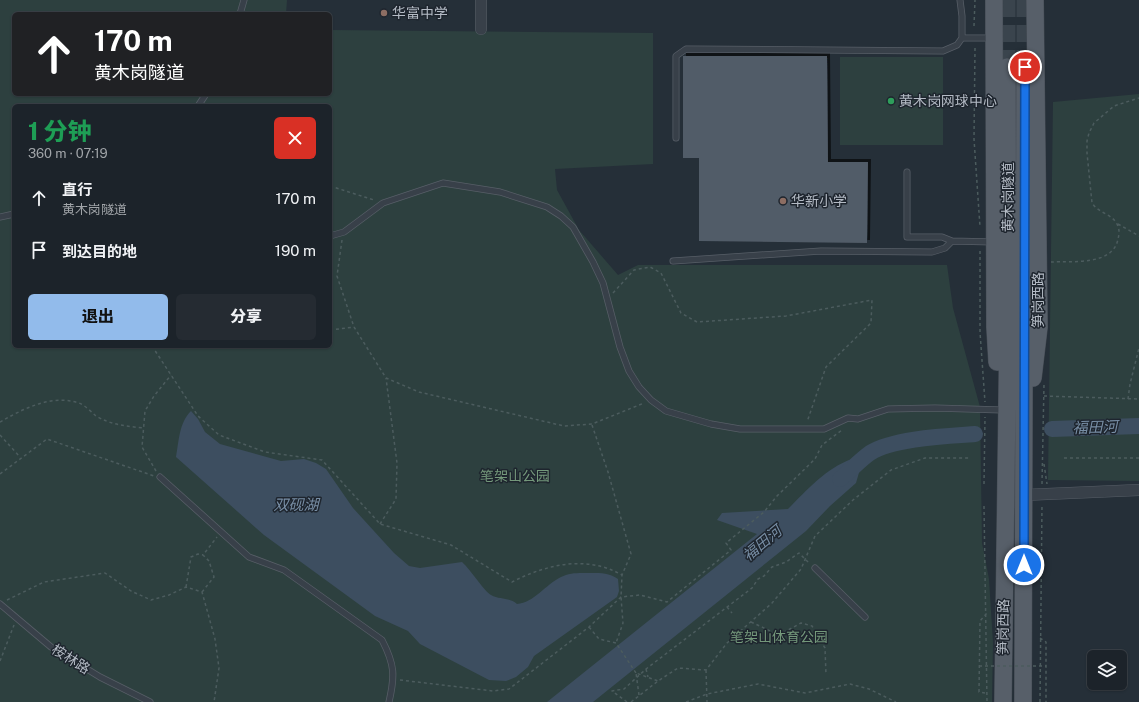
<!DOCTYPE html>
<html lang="zh">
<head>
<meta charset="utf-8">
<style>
  :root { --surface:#1c232a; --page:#252b32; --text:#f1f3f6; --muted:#a0a4a8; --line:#3a4047; --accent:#92bbeb }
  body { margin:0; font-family:"Public Sans","Noto Sans SC",sans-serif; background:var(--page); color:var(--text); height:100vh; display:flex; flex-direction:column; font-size:15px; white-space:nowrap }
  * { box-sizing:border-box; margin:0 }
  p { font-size:13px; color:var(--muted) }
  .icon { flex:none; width:22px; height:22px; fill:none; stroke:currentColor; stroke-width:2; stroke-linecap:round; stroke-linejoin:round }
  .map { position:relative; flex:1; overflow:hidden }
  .side { position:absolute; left:12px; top:104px; width:320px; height:244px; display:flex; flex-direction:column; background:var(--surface); border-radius:6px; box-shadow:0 1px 3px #0004,0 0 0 1px var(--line) }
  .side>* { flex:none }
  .banner { position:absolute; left:12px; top:12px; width:320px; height:84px; border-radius:6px; box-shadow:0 1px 3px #0004,0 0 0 1px var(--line); background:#202124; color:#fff; overflow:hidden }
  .controls { position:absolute; left:1087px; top:650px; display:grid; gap:8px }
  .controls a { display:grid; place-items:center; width:40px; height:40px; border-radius:6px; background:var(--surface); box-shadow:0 1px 3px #0004,0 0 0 1px var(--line); font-size:20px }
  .pin { position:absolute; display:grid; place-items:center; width:34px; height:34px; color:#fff; margin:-17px; border:2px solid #fff; border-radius:50%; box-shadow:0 1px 4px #0007 }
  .me { position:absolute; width:44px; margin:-22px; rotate:0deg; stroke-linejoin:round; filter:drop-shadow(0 0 3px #0008) }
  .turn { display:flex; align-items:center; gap:14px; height:84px; padding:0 16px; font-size:18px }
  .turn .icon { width:52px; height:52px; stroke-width:2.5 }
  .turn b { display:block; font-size:28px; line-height:34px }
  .round { display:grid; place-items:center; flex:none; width:42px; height:42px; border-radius:6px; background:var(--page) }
  .head { display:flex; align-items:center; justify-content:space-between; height:68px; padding:0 16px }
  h1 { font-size:24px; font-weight:800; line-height:30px; color:#1e9e55 }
  .primary-button { display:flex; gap:8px; margin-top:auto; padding:8px 16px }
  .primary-button a { flex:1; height:46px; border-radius:6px; background:var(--accent); color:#111; font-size:16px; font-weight:800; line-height:46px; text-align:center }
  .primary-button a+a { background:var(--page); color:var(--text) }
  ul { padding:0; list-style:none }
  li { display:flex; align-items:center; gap:12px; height:52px; padding:0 16px }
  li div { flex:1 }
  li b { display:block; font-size:15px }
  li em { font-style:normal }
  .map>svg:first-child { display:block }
</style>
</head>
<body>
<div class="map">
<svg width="1139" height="702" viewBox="0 0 1139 702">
  <defs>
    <filter id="shadow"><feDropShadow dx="3" dy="-3" stdDeviation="0" flood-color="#0009"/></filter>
  </defs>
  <rect width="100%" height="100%" fill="#252f38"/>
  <!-- green -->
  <path fill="#2d403f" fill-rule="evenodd" d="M0 0H287L286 14H14V94H330V30L653 33V164L555 169 557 190 579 230 618 275 638 265H947L953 308 980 407 982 543 989 579 993 643 992 702H0ZM14 106H330V346H14Z
    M840 57H943V145H840Z
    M1139 94V481L1048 480 1053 102Z"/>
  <!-- water -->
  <path fill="#3d4e60" d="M191 411 198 419 205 432 220 444 281 461 304 459 316 463 326 469 353 508 394 553 409 566 420 568 462 562C471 570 484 591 491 595 500 600 509 597 517 604 534 603 546 584 561 577 570 572 581 573 591 573 602 573 609 573 618 579L619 591 617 597 534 656 528 667 516 677 506 681 489 680 420 644 408 631 375 616 264 535 176 457C179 441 179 423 191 411Z
    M852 459 860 469 856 483 830 506 806 531 593 702H547L757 534 717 520 722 513 788 509C807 490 826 468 852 459Z"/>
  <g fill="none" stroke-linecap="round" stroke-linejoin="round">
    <!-- river -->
    <path stroke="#3d4e60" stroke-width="16" d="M1052 429 1139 426
      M840 479C850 471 860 460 870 453 893 438 948 436 975 434"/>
  </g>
  <!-- building -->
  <path fill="#515b67" filter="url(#shadow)" d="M683 56H827L828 162H868L867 243 699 241V158H683Z"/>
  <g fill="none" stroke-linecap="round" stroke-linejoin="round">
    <!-- primary-tunnel -->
    <path stroke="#3a444d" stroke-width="17" stroke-dasharray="17 8" stroke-linecap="butt" d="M1007 0V67
      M1025 67V0"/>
    <!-- service casing -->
    <g stroke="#575e67" stroke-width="7">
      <path id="service" d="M960 0 962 16V38
        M240 14 244 0
        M198 106 206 94
        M676 138V56L686 49 943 51 957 45 962 38H992
        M907 172V237H942L952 241
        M0 217 14 214
        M330 236 344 232 383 203 443 183 500 192 547 207 561 216 573 227 593 262 603 283 620 347 629 371 639 387 651 400 666 411 711 424 740 429H824L848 418 858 419 888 409 935 408 1002 410
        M673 261 821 251 932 252 945 248 952 241 993 242
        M160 477 249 557 284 570 382 640C395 665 395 676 389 702
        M815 568 865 617
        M0 604 51 647 100 677 150 702"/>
    </g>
    <!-- minor casing -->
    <g stroke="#575e67" stroke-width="12">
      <path id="minor" d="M481 29V0
        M1024 495 1139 490"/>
    </g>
    <!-- primary casing -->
    <g stroke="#454c55" stroke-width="18">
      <path id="primary" d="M994 0 995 327 997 362
        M1033 378 1039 327 1035 0
        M1003 702 1008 327 1007 67
        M1023 702 1025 67"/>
    </g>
    <!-- path -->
    <path stroke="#4c5c5e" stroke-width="1.5" stroke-dasharray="3 3" stroke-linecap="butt" d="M974 26 975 0
      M975 48 974 139 980 227
      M330 186 374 200
      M1118 224 1139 236
      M342 240 337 276 354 327 386 378 419 392 564 426 592 424 644 403
      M980 251V332L985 402
      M1051 262C1072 261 1113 266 1118 239 1119 235 1120 229 1117 224 1112 214 1098 213 1092 203L1087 153V141L1089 133 1094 123 1114 106 1139 98
      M613 293 634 270 650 267 661 273 681 313 697 322 786 316 872 300 871 323 826 367 807 422
      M330 330 354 327
      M152 346 198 416 219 435 265 452 322 460 380 524 451 545 512 582C547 564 587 555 622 575L621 597 623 623 616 643
      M1044 396 1139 399
      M1128 399 1130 384 1139 348
      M0 422C23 409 51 394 79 403 85 405 91 412 96 416 111 425 126 426 143 428
      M592 425 608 472 631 554 622 575
      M0 435 20 457
      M1064 458H1139
      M1044 464 1047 484
      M156 471 142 447 145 411 154 396 171 375
      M0 474 47 439 154 476
      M984 484 985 417
      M1042 484 1044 384
      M984 506 987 702
      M380 524 396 499 397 463 386 378
      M186 587 191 557 198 554 203 555
      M202 592 214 577 209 561 203 555 217 537
      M7 600 44 582 105 573 131 591 151 600 169 595 186 587 202 592 215 639 219 668 214 702
      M727 607 732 613
      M751 622 779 635 801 623 812 626 825 648 826 675
      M589 627 599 639 616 643 636 673
      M1040 638 1046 642V702
      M0 661 14 625
      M646 669 648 677
      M706 670 707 702
      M400 680 493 691 509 689 589 627 621 597 640 595 667 602 731 550 726 543 764 512 777 496 815 459 822 445 842 430
      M985 693 979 692 980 621 987 613
      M627 702 612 691 624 689 646 669 752 588 758 579 764 576 772 567 786 562 799 553 810 564
      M631 702 658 681 678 668 706 670 727 643 772 603 801 569 815 536 853 500 891 470 925 458H971
      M686 702 707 694 758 684 805 693 850 684 869 689 896 702
      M1040 702 1042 504"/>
    <!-- service -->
    <use href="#service" stroke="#384049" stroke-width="5.5"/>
    <!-- minor -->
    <use href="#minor" stroke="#384049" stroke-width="11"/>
    <!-- primary -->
    <use href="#primary" stroke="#575f69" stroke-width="17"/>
    <!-- path-bridge -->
    <path stroke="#4c5c5e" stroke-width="1.5" stroke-dasharray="3 3" stroke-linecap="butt" d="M979 666H1046
      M639 695 636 673 658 681"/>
  </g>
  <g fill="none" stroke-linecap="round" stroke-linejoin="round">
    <!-- route casing -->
    <g stroke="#114b97" stroke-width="10">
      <path id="route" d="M1024 565 1025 67"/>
    </g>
    <!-- route -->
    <use href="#route" stroke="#1a73e8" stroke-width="7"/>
  </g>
  <!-- markers -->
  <g fill="#8d6e63" stroke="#1e252e" stroke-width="1.5">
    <circle cx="384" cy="13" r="4"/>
    <circle cx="783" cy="201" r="4"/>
  </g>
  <circle fill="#2e9e5b" stroke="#1e252e" stroke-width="1.5" cx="891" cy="101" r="4"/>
  <g text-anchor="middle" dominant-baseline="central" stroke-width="3" stroke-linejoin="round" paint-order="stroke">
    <!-- poi labels -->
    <g font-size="14" fill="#b4bbc5" stroke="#1e252e" text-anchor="start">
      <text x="392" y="13">华富中学</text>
      <text x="899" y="101">黄木岗网球中心</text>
      <text x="791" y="201">华新小学</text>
    </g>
    <!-- street labels -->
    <g font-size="14" fill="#b4bbc5" stroke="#1e252e">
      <text transform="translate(1008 197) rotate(-90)">黄木岗隧道</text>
      <text transform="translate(1038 300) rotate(-90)">笋岗西路</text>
      <text transform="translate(1003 627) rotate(-89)">笋岗西路</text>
      <text transform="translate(71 659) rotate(32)">桉林路</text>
    </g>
    <!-- park labels -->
    <g font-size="14" fill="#74987b" stroke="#1e252e">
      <text x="515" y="476">笔架山公园</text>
      <text x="779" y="637">笔架山体育公园</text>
    </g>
    <!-- water labels -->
    <g font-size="15" font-style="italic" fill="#788ea5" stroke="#1e252e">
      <text transform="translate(1095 427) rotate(-2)">福田河</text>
      <text x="296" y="504">双砚湖</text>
      <text transform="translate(762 543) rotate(-40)">福田河</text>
    </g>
  </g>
</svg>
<div class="controls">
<a><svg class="icon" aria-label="layers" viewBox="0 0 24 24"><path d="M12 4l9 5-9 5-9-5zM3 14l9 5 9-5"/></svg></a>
</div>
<div class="pin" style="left:1025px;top:67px;background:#d93025"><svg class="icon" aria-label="arrive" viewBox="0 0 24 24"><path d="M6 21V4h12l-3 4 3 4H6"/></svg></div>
<svg class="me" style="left:1024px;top:565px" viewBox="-20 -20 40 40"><circle r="17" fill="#1a73e8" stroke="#fff" stroke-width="3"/><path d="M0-11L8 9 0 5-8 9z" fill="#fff"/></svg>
<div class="banner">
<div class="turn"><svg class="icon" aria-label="ahead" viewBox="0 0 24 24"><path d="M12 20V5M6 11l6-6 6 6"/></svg><div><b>170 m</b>黄木岗隧道</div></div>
</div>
<section class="side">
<div class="head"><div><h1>1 分钟</h1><p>360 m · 07:19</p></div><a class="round" style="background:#d93025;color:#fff"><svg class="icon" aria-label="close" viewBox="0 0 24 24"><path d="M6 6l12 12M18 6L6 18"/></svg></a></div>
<ul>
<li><svg class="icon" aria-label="ahead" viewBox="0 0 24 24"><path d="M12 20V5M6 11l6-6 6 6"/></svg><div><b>直行</b><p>黄木岗隧道</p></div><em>170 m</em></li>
<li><svg class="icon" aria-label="arrive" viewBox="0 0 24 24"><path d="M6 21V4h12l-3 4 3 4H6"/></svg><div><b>到达目的地</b></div><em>190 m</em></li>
</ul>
<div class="primary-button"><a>退出</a><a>分享</a></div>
</section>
</div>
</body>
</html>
